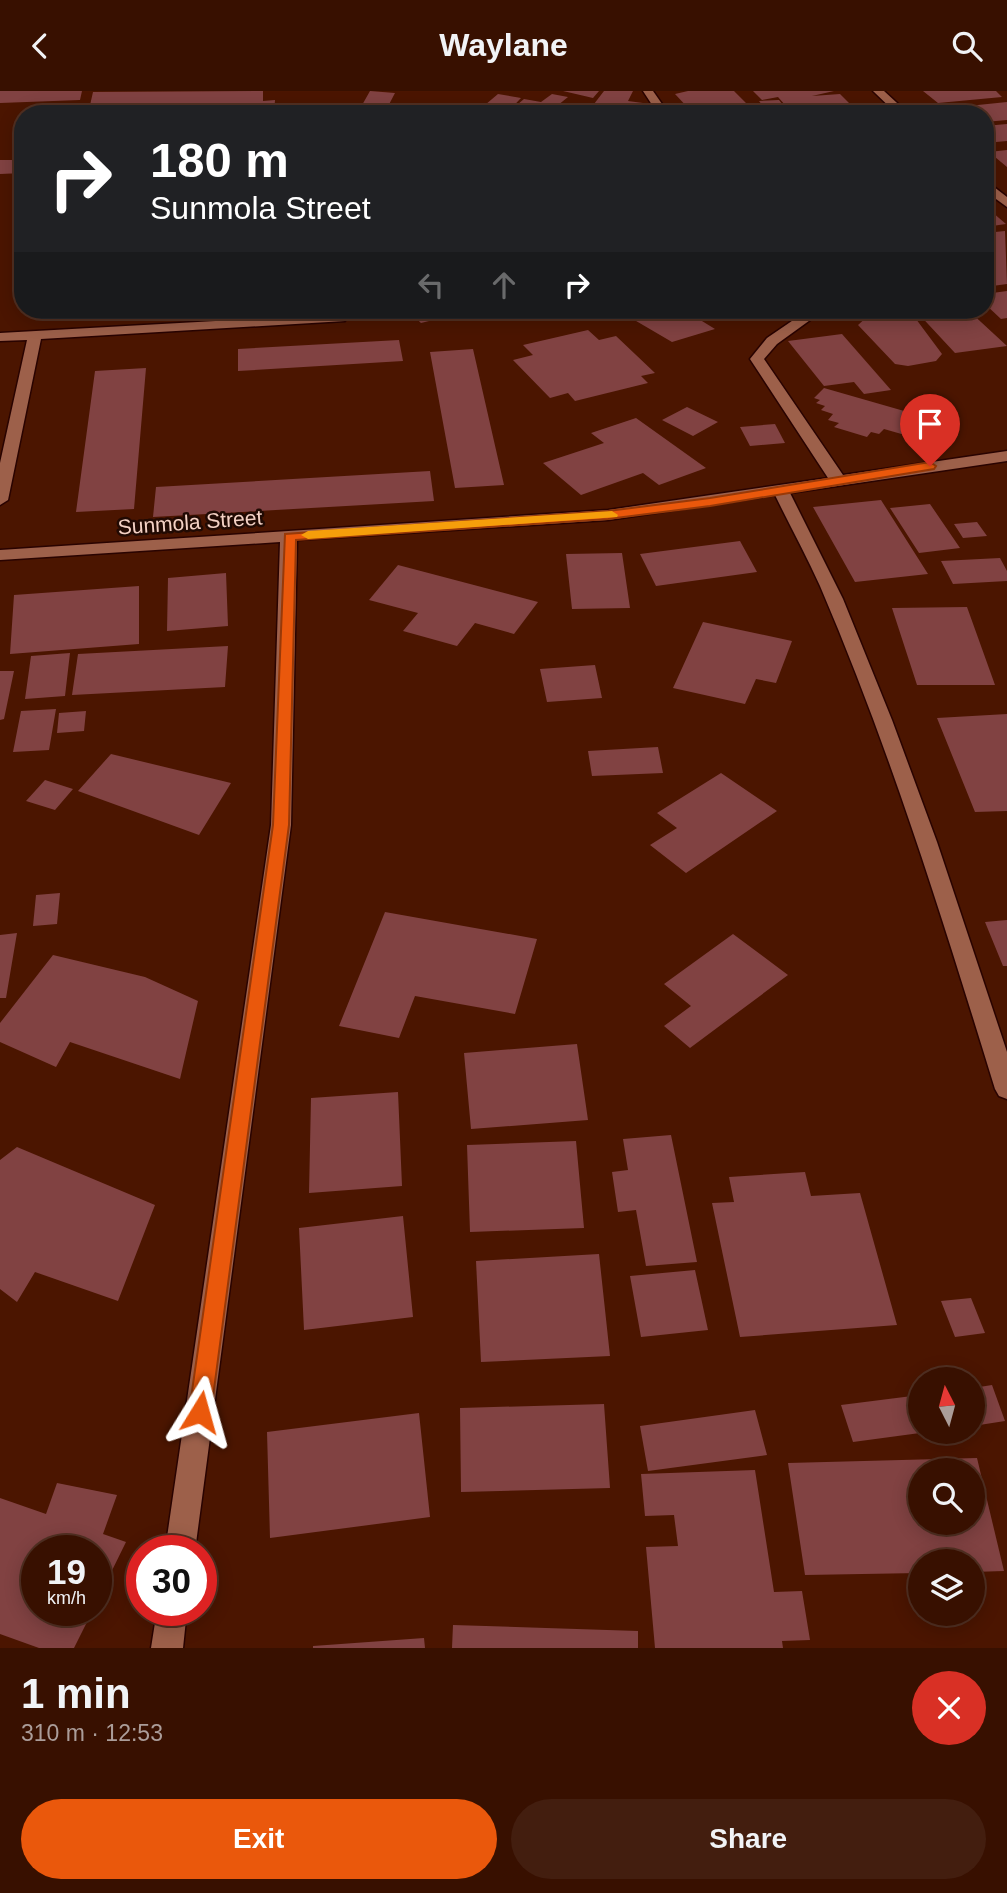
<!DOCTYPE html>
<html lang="en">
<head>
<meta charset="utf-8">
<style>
  :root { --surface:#381000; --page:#431e0f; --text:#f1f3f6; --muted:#ab9d99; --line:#523022; --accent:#ea580c }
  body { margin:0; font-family:Arial,sans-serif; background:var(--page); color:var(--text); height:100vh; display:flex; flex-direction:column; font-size:26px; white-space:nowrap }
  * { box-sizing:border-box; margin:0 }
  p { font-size:23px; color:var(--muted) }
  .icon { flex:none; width:38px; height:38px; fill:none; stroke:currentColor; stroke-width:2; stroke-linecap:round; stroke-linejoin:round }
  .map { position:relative; height:1557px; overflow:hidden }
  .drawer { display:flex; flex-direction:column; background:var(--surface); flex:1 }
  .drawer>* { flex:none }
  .banner { position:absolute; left:14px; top:14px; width:980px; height:214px; border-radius:28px; box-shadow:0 4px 18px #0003,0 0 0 2px var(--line); background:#202124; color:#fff; overflow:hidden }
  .needle { width:46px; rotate:354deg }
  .tools { position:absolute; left:908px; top:1276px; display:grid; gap:14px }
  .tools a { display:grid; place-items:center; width:77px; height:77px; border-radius:50%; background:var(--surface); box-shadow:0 4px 18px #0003,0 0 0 2px var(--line); font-size:35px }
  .speed { position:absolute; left:21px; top:1444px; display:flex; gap:14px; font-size:35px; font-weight:700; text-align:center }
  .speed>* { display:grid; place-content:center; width:91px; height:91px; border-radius:50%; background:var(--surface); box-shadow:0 4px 18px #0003,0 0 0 2px var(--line); line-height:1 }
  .speed small { font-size:18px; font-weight:400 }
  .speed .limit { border:10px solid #d22; background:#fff; color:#111 }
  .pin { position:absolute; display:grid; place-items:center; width:60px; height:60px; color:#fff; margin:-72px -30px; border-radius:50% 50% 50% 0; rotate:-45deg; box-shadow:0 0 7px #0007 }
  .pin .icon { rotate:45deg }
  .me { position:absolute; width:77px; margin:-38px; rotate:8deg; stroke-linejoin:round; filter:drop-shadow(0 0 5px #0008) }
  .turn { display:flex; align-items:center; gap:24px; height:147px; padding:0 21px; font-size:32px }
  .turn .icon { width:91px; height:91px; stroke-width:2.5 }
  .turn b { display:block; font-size:49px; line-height:60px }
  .lanes { display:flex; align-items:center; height:66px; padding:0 21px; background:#0003; justify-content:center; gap:35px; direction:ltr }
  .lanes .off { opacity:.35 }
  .round { display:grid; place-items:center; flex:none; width:74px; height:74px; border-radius:37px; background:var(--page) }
  .head { display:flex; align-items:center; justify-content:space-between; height:119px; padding:0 21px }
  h1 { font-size:42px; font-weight:700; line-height:52px }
  .button { display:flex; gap:14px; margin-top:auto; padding:14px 21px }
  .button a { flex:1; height:80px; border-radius:42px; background:var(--accent); color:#fff; font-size:28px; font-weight:700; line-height:80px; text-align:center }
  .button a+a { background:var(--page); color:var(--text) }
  header { display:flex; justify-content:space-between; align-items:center; height:91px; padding:0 21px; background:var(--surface); font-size:32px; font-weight:700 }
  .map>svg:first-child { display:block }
</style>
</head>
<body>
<header><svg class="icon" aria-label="back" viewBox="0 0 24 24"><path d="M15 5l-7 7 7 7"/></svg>Waylane<svg class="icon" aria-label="search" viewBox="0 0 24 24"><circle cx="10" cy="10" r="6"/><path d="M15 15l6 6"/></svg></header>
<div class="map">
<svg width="1007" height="1557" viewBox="0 0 1007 1557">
  <rect width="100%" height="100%" fill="#4b1500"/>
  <!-- building -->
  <path fill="#814242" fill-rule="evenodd" d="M0 0H82L80 9 0 12Z
    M263 0V10L275 9 274 23H88L93 1Z
    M370 0 395 2 384 23H357Z
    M563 0H599L593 7Z
    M604 0H633L628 10 643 12 632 18 594 13Z
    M688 0H734L747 13 690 19 675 3Z
    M753 0H834L812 5 840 3 856 19 793 23 778 6 762 9Z
    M923 0H996L1002 6 938 12Z
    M498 3 521 7 506 23 479 19Z
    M552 3 568 6 547 23H522L525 20 512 18 524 8 541 11Z
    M779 9 790 23H769L759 10Z
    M1007 11V29L985 31V23H946L939 18Z
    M751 14 760 23H692L690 20Z
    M1007 33V50L985 52V35Z
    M1007 59V76L989 61Z
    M0 69H23V82L0 83Z
    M985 115 1006 133 985 136Z
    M1005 140 1007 193 985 196V142Z
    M1007 200V227L1001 228 985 213V203Z
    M407 219H469V220L421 232Z
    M603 219H684L715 238 672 251 631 227 614 229Z
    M915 219H968L1007 255 955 262Z
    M892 220 916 228 942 263 936 270 908 275 895 273 858 234 869 224Z
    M588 239 599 249 616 245 655 282 641 285 648 292 575 310 568 302 550 307 513 269 533 264 523 254Z
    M842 243 891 299 864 303 854 291 824 295 788 250Z
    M399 249 403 270 238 280V258Z
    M473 258 504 394 455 397 430 261Z
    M146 277 134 418 76 421 95 280Z
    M824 297 932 328 924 338 918 336 914 342 909 340 905 344 884 338 879 343 871 341 867 346 834 336 839 332 828 329 833 323 821 319 825 315 816 312 820 309 814 307Z
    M687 316 718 331 693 345 662 329Z
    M636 327 706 377 659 394 643 382 581 404 543 372 604 352 591 342Z
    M775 333 785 352 750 355 740 336Z
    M430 380 434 410 153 426 156 396Z
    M881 409 928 483 855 491 813 416Z
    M930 413 960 457 919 462 890 417Z
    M977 431 987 445 963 447 954 433Z
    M740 450 757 481 656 495 640 463Z
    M622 462 630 517 572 518 566 463Z
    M1000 467 1007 480V490L953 493 941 470Z
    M398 474 538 511 514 543 475 532 457 555 403 540 418 522 369 509Z
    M226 482 228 535 167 540 168 487Z
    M139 495V553L10 563 14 504Z
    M967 516 995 594H917L892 517Z
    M703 531 792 550 776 592 756 588 745 613 673 597Z
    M228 555 225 596 72 604 78 563Z
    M70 562 65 605 25 608 31 565Z
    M595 574 602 607 547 611 540 578Z
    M0 580H14L4 628 0 629Z
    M56 618 49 659 13 661 21 620Z
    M86 620 84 640 57 642 59 622Z
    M1007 623V720L975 721 937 627Z
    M658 656 663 682 592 685 588 660Z
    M111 663 231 692 199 744 78 700Z
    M721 682 777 720 686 782 650 754 677 737 657 722Z
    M45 689 73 698 55 719 26 710Z
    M60 802 57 833 33 835 36 804Z
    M385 821 537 848 515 923 415 905 399 947 339 935Z
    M1007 829V875H1003L985 831Z
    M17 842 6 907H0V844Z
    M733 843 788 884 690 957 664 935 691 915 664 893Z
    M53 864 145 886 198 910 180 988 70 951 56 976 0 951V932Z
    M577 953 588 1029 471 1038 464 962Z
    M398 1001 402 1095 309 1102 311 1007Z
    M671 1044 697 1171 646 1175 636 1119 618 1121 612 1081 628 1079 623 1048Z
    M576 1050 584 1137 470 1141 467 1054Z
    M17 1056 155 1114 118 1210 35 1181 17 1211 0 1198V1069Z
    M805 1081 811 1105 860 1102 897 1234 740 1246 712 1112 734 1111 729 1086Z
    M403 1125 413 1226 304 1239 299 1137Z
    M599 1163 610 1265 481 1271 476 1170Z
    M695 1179 708 1239 641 1246 630 1185Z
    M971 1207 985 1242 955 1246 941 1210Z
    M992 1294 1005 1330 973 1335V1297Z
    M920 1304V1342L853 1351 841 1314Z
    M604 1313 610 1397 461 1401 460 1317Z
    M755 1319 767 1364 648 1380 640 1335Z
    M419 1322 430 1426 270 1447 267 1341Z
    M977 1367 1004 1480 973 1481V1470H920V1482L805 1484 788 1372ZM920 1379H973V1432H920Z
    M755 1379 774 1501 802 1500 810 1549 782 1550 783 1557H655L646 1456 678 1455 674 1424 645 1425 641 1383Z
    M57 1392 117 1404 103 1443 126 1451 96 1512V1460H37V1519H93L74 1557H39L0 1543V1407L46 1423Z
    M453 1534 638 1540V1557H452Z
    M424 1547 425 1557H313V1555Z"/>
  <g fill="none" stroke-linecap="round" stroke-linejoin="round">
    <!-- minor casing -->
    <g stroke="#290300" stroke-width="3">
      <path id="minor" d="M643 0H653L669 23H658Z
        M873 0H884L909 23H897Z
        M985 89 1007 106V116L985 100Z
        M808 219H824L777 253 764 268 843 384 1007 360V370L790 402 843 508 892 629 937 751 1007 961V1008L999 1005 995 998C943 829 890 658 820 495 806 464 790 435 775 404L608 429 297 449 291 734 195 1460H165L271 734 280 451 0 469V459L608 419 828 387 750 268 767 247Z
        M340 223 345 224V230L41 248 8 409 0 414V372L27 249 0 250V242Z
        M157 1519H187L183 1557H151Z"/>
    </g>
    <!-- minor -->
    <use href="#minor" fill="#9d604a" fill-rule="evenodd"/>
  </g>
  <!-- route -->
  <path fill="#ea580c" stroke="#983908" stroke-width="2" d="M930 371 936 375 934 378 710 415 608 428 296 449 289 734 211 1321 208 1328 200 1331 193 1328 189 1321 273 734 285 443 608 420 710 407Z"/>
  <!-- slow -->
  <path fill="#f59e0b" d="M612 420 618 424 617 426 308 448 301 444 308 440Z"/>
  <g text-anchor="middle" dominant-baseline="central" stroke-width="5" stroke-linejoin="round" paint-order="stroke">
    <!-- far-street labels -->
    <g font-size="21" fill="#f4d1c4" stroke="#210a03">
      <text transform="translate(190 431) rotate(-4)">Sunmola Street</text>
    </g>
  </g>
</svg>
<div class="tools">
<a><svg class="needle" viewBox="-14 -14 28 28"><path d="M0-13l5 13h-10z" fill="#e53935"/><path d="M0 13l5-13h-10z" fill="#ab9d99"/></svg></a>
<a><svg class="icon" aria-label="search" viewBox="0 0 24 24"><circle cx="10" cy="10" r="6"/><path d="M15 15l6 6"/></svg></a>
<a><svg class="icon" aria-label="layers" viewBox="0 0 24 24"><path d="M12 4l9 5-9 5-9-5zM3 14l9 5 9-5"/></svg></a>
</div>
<div class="speed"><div>19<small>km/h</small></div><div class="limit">30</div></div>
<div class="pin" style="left:930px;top:375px;background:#d93025"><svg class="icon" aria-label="arrive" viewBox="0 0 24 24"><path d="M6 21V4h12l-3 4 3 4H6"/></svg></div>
<svg class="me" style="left:200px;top:1321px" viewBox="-20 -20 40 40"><path d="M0-17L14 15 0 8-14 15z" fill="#ea580c" stroke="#fff" stroke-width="4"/></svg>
<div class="banner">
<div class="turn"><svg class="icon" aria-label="right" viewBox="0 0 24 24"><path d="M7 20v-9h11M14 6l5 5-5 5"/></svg><div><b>180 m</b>Sunmola Street</div></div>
<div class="lanes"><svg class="icon off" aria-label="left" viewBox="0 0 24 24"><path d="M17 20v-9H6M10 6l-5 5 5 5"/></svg><svg class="icon off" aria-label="ahead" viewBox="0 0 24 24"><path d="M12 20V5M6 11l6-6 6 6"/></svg><svg class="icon" aria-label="right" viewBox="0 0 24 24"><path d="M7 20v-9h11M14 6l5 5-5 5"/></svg></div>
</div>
</div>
<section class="drawer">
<div class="head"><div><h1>1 min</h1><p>310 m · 12:53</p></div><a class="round" style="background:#d93025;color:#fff"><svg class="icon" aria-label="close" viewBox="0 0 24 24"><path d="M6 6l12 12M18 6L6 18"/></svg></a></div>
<div class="button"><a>Exit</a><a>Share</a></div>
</section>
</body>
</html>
